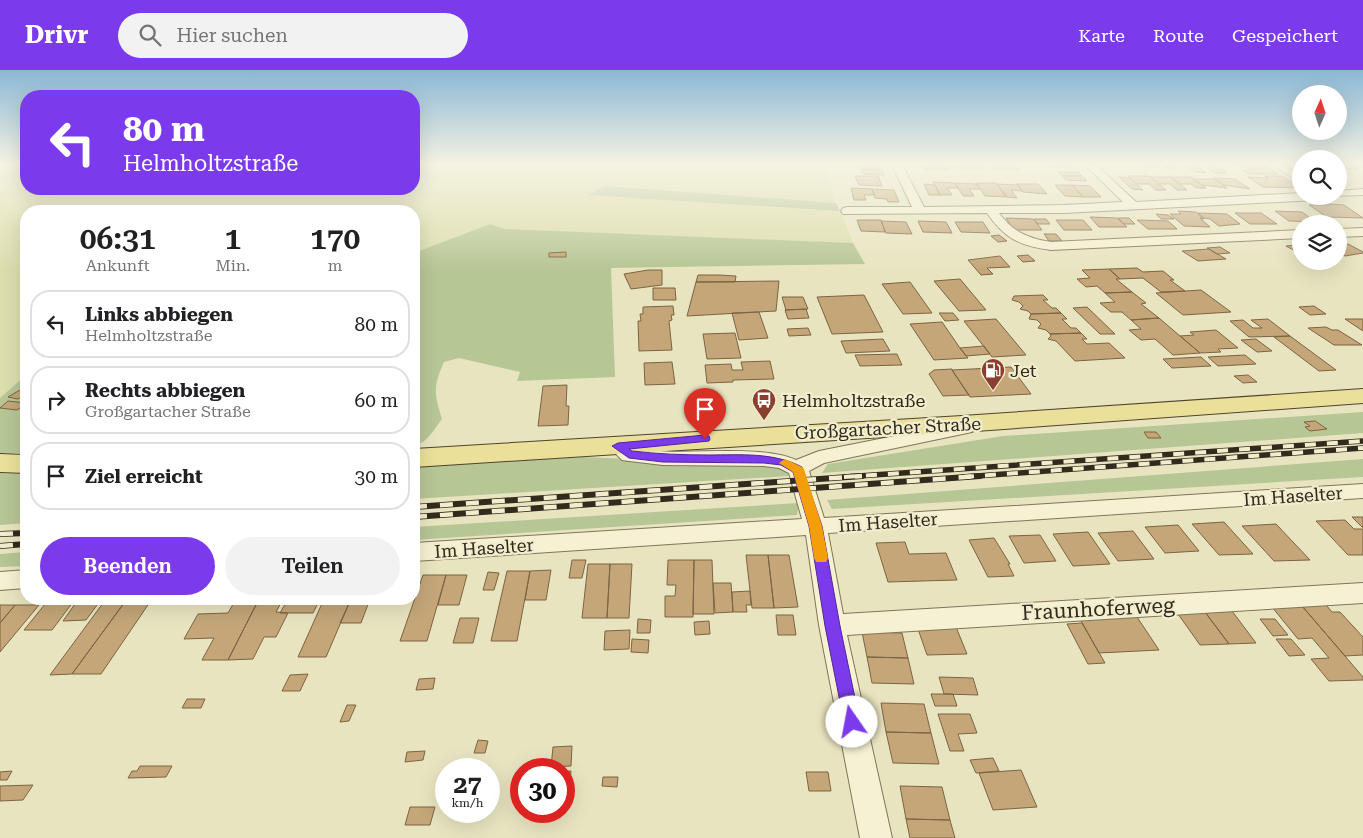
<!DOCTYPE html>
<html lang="de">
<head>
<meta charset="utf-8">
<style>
  :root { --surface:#fff; --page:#f2f2f2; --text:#202124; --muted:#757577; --line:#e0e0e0; --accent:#7c3aed }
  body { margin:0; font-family:"Roboto Serif",serif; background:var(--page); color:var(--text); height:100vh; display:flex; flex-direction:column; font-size:19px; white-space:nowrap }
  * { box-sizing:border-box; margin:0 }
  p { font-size:16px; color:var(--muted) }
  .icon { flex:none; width:28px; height:28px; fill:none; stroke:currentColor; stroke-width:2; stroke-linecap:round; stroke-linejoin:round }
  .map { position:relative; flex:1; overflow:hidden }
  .drawer { position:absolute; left:20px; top:135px; width:400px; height:400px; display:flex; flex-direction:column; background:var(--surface); border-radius:20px; box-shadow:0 5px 20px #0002 }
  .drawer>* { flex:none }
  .guide { position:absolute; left:20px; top:20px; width:400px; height:105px; border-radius:20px; box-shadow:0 5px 20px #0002; background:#7c3aed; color:#fff; overflow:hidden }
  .needle { width:32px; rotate:3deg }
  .fabs { position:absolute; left:1292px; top:15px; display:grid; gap:10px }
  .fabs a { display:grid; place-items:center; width:55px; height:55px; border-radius:50%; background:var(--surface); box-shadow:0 5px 20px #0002; font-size:25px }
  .speed { position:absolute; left:435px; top:688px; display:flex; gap:10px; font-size:25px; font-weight:700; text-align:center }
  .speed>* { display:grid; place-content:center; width:65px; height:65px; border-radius:50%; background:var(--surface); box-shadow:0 5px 20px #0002; line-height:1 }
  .speed small { font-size:12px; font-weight:400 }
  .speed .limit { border:8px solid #d22; background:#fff; color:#111 }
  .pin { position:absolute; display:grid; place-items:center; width:42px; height:42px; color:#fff; margin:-51px -21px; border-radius:50% 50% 50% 0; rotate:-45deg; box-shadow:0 0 5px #0007 }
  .pin .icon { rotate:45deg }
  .me { position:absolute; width:55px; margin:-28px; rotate:348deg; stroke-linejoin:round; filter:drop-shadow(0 0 4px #0008) }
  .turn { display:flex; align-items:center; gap:18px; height:105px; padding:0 20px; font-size:22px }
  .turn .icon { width:65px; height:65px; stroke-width:2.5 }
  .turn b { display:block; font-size:35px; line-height:42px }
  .eta { display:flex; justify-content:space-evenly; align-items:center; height:85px; text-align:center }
  .eta b { font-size:30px; font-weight:600; line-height:35px }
  .cta { display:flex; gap:10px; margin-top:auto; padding:10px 20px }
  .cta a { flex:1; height:58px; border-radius:30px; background:var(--accent); color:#fff; font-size:20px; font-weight:600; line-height:58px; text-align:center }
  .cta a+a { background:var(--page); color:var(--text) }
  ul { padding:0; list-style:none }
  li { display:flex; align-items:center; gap:15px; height:68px; margin:0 10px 8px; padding:0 10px; border:2px solid var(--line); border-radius:20px }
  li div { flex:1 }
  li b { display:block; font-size:19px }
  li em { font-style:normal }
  header { display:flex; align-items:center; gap:30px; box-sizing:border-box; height:70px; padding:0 25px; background:var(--accent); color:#fff }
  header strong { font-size:24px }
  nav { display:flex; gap:28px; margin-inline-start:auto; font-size:18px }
  .search { width:350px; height:45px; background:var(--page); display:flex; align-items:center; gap:12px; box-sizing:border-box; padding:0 18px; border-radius:28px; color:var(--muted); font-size:19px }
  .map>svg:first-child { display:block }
</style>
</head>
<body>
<header>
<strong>Drivr</strong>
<div class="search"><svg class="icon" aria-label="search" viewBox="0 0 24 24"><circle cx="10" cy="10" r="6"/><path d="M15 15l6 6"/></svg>Hier suchen</div>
<nav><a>Karte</a><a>Route</a><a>Gespeichert</a></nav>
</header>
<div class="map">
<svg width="1363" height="768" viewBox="0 0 1363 768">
  <rect width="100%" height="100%" fill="#e9e4c0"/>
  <!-- farmland -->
  <path fill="#dddeae" d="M0 93H26V119H414V93H824L836 133 604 116 590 124 840 141 853 173 505 159 490 154 414 183V141H26V305L0 328Z"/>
  <!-- green -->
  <path fill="#b7c695" d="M604 116 836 133 840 141 589 125Z
    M490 154 505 159 853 173 865 194 611 198 615 307 517 311 520 302 459 288 444 292C433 317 434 323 442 349 435 358 426 375 414 375V183Z
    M26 305V383H0V328Z
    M1363 342V363L822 403 828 394 1003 366Z
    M581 387 767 394 785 399 789 406 414 429V397Z
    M1363 389V407L832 439 827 430Z
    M0 403 26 404V453L0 455Z
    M799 433 797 445 414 470V457Z
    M26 482V496L0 497V484Z"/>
  <!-- building -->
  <path fill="#c4a679" stroke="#7d6441" d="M922 93H933L937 99H925Z
    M933 93H945L949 99H937Z
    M954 93H981L985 98H957Z
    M988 93H1002L1006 99H993Z
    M1002 93H1015L1020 99H1006Z
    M1044 93H1069L1072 97 1047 96Z
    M1133 93H1153L1159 97H1147L1142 94Z
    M1153 93H1172L1179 98H1166L1161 94Z
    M1172 93H1192L1206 103 1195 102 1183 94Z
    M1192 93H1212L1227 103H1215L1203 95Z
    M1232 93H1261L1269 98H1247Z
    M1339 93H1363V97L1355 96 1358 100 1339 98Z
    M858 94H879L882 99H861Z
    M1247 98H1269L1278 104H1248L1243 100H1250Z
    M861 99H882L884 105 863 104Z
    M1058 102H1078L1082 106H1062Z
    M855 106H878L882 116 859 115Z
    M1062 106H1082L1087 111 1066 110Z
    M1128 106H1149L1166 120H1156L1149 114H1137Z
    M1265 106H1282L1301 118 1263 117 1248 107 1268 108Z
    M1119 107 1130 108 1143 120 1132 119Z
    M1150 107H1171L1187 120H1177L1170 114H1158Z
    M1170 107H1191L1206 118H1197L1191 114H1179Z
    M1214 108 1235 109 1250 119 1224 115Z
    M1193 109H1214L1227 118 1202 115Z
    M933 112 955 113 958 118H947L952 125H940Z
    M955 113 976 114 980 119H969L974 126H963Z
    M976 113H996L1006 127 985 126Z
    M924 114 935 115 940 125H929Z
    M997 114 1018 115 1022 121 1011 120 1017 128 1007 127Z
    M1017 114H1038L1047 124 1023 122Z
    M1055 115H1072L1083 127 1065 126Z
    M1072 115 1090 116 1101 127H1083Z
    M851 118 872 119 874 125H864L866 130H854Z
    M872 119 894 120 899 132H888L887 129 875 128Z
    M1329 134 1344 135 1363 148 1327 147 1309 135H1330Z
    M1178 141 1196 142 1204 149 1200 148 1210 157 1184 156 1170 144H1181Z
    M1275 141 1302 142 1316 152 1289 151Z
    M1198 143 1227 144 1240 154 1219 156 1210 149 1204 148Z
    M1235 143H1261L1277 154H1250Z
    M1156 144 1168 145 1174 149H1161Z
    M1090 147 1117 148 1127 157H1099Z
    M1006 148 1033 149 1042 160H1014Z
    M1118 148H1129L1135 154H1124Z
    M1034 149H1046L1050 154H1038Z
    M857 150H881L885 162 861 161Z
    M1056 150H1083L1092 160H1064Z
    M1137 150 1168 151 1177 159H1148Z
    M881 151 906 152 912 164 886 163Z
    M918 151 946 152 952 163 923 162Z
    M955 152H983L990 163 961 162Z
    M1044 164H1056L1062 171H1049Z
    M999 165 1007 171 998 172 991 166Z
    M1301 173V184L1286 176 1296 175 1294 174Z
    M1348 174 1363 182V183L1345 186 1339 182V175Z
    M1220 177 1230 183 1217 184 1207 178Z
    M1209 179 1226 189 1198 191 1182 181Z
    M566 182V187H549V183Z
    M1028 185 1035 191 1023 192 1017 186Z
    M1000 186 1010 197 987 198 993 204 981 205 968 190Z
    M1137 198 1143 202 1163 201 1174 210H1170L1185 221 1161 222 1143 208 1120 209 1109 199Z
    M1109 199 1120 209H1116L1132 222 1105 223 1097 216 1086 217 1077 209 1090 208 1082 200Z
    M648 200H662V215L631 219 624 204Z
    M698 205H719L736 206 735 212H696Z
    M960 209 986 240 959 241 934 211Z
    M779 211 776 241 687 246 696 212Z
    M910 212 932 243 903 244 882 214Z
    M653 218H675L676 230H653Z
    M1201 220 1231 242 1183 245 1156 223Z
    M1132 222 1146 233 1141 234 1159 248 1131 250 1122 242H1111L1100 233 1115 232 1105 223Z
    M864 225 883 262 832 264 817 227Z
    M1043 225 1048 230H1043L1052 238H1056L1061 243 1031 244 1028 241 1020 239 1023 236 1019 232 1012 230 1014 226Z
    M782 227H803L808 239 786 240Z
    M673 236 674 245H671L672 250 669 251 672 280 639 281 638 251H641L640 244H643V237Z
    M1314 236 1326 244 1310 245 1299 237Z
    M1087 237 1115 264H1100L1073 238Z
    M806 239 809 248 788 249 785 240Z
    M759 242 768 268 739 270 732 243Z
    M939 243H953L959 250 945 251Z
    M1061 243 1067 249H1062L1071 258H1076L1081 263 1050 264 1046 260 1038 258 1041 254 1037 250 1029 249 1031 244Z
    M1159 248 1180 266 1200 283 1173 285 1155 269 1141 270 1129 260 1141 259 1131 250Z
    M996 249 1026 285 992 287 964 251Z
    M1268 249 1290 266 1249 267 1230 251 1243 250 1253 258H1262L1251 250Z
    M1345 249H1363V261Z
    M942 252 960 278 968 288 934 290 910 254Z
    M1326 257 1332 260H1338L1362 275H1334L1308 258Z
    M808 258 811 265 789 266 787 259Z
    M1216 260 1238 278 1218 279 1221 282 1200 283 1180 266 1194 265 1190 262Z
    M735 263 741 288 707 289 703 264Z
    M1081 263 1087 269H1082L1087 274 1109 273 1125 288 1075 291 1056 271 1048 269 1051 266 1050 264Z
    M1290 266 1336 300 1319 301 1274 267Z
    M883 269 890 281 846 283 841 271Z
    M1256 269 1272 281 1257 282 1241 270Z
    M984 276 990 284 966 286 960 278Z
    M897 284 902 295 860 296 855 285Z
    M1245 285 1256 294 1218 296 1208 287Z
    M1201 287 1211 296 1172 298 1163 289Z
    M770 291 774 309 733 310V312L707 313 705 295 731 294 732 300H743L741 292Z
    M672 292 675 314 645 315 644 293Z
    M1011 297 1031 324 970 327 952 300Z
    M952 299V300L969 325 943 326 929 304 934 300Z
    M1248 305 1257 312 1243 313 1234 306Z
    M567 315 566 336H569L568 355 538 356 543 316Z
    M20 320 26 321V323L18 329 8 327Z
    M8 331 26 333V334L17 340 0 338Z
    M1315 351 1327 359 1310 361 1305 357 1310 356 1304 352Z
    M1144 362H1156L1161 368H1148Z
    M1352 447H1363V458Z
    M1345 450 1354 459H1363V485H1348L1316 451Z
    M1224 452 1253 484 1219 485 1192 454Z
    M1276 454 1310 490 1274 491 1242 456Z
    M1178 455 1199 481 1165 483 1145 457Z
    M1133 461 1154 489 1118 491 1098 463Z
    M1088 462 1110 494 1073 496 1053 464Z
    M1040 465 1056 491 1024 493 1009 466Z
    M994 468 1010 494H1008L1014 506 988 507 969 470Z
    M905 472 909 484 946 483 957 510 888 512 876 473Z
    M746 485H768L774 538H752Z
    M768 485H789L798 537 774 538Z
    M572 490H586L582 508H569Z
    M668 490H694L693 547H665V526H675L676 515H667Z
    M694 490H712L714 544H693Z
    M588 494H610L607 548H582Z
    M610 494H632L629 548H607Z
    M551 500 546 530H525L530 501Z
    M507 501H530L517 571H491Z
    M488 502 499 503 494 520H483Z
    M423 505H446L427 571H400Z
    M446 505H467L459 535H438Z
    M713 513H731L733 542 715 543Z
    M750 521 751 535H746L747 542H733L732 522Z
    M106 529H127L72 604 50 605Z
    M127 529H152L101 604H72Z
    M236 529H259L228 590H202L214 568 184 569 198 544 228 543Z
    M259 529H283L276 542 288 543 276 567H264L253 589 228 590Z
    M288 529H320L313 543H280Z
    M324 529H351L326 587H298Z
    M351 529H370L361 553H340Z
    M77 531H100L86 550 63 551Z
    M73 532 52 560H24L46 533Z
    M0 535H15L0 553Z
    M15 535H39L0 582V553Z
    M1326 535 1332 542H1340L1363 567V585L1345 586 1302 536Z
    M1302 536 1363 607V610L1329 611 1311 589 1329 588 1312 568 1298 569 1272 537Z
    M1232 541 1256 573 1229 574 1205 542Z
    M1205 542 1229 574 1200 575 1178 544Z
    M776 545H793L796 565H778Z
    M1137 547 1159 580 1099 583 1080 549Z
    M460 548H479L473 573H453Z
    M638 549 651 550 650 563H637Z
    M1260 549H1275L1288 565 1273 566Z
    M709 551 710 564 695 565 694 552Z
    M1082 553 1105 593 1088 594 1067 554Z
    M956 557 967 584 927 585 918 559Z
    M630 560 629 579 604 580 605 561Z
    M862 562 902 563 908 588 867 587Z
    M632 569 649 570 648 583 631 582Z
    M1276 569H1291L1305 585 1289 586Z
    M867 587 908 588 914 614 872 613Z
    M308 604 300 621H282L290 605Z
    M939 607 973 608 978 625 944 624Z
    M435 608 433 619 416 620 419 609Z
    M931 624H953L957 636H935Z
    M187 629H205L201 638H182Z
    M881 633 924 634 931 663 886 662Z
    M347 635H356L349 651 340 652Z
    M938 644H970L977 663 958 664 964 681H950Z
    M886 662 931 663 939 694 893 693Z
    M478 670 488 671 485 683H474Z
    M572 676 571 696 551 697 553 677Z
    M425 681 423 690 405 692 407 682Z
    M993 688 999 701 976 703 970 690Z
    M140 696H172L166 707 128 708 132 701H137Z
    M1021 700 1037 737 993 740 979 703Z
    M12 701 7 710H0V702Z
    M564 701H571L569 725H564Z
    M806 702H828L831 721H809Z
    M603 707H618L617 717 602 716Z
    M33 715 23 730 0 731V716Z
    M900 716 942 717 950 750 906 749Z
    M410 737H435L430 755H405Z
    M906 749 950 750 955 768H910Z"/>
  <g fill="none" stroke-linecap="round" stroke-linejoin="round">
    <!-- street casing -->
    <g stroke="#807559" stroke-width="2">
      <path id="street" d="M891 93H901L924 137 1064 135 1123 132 1083 93H1094L1136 132 1301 123V126H1323L1317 130 1064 143H999C1013 162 1029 169 1051 172L1301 160V168L1051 180C1020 176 1005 169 987 143L843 144 841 141 843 138 847 137H912Z
        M1269 93H1281L1301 105V113Z
        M1363 119V125L1335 126H1339V121Z
        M1363 158V166L1339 167V159Z
        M965 352 972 354 975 358 972 362 824 393 809 401 824 448 1363 414V428L828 463 843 544 1363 513V533L847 565 892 768H860L819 555 806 465 414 491V473L802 449 789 403 779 398 764 396 663 395 629 391 622 390 608 376 611 372C626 368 624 375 635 379 642 381 651 380 658 381 695 384 765 375 796 390L819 381Z
        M26 500V518L0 520V502Z"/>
    </g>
    <!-- primary casing -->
    <g stroke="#4e432e" stroke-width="2">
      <path id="primary" d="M1363 319V333L962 362 414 397V379L962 346Z
        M0 384 26 385V403L0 402Z"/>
    </g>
    <!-- street -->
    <use href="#street" fill="#f5f1d2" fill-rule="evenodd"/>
    <!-- primary -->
    <use href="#primary" fill="#eae09a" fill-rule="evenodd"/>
    <!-- rail-far1 casing -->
    <g stroke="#312a1d" stroke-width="5.5">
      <path id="rail-far1" d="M844 407 1363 371
        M963 407 1363 378"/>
    </g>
    <!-- rail casing -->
    <g stroke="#312a1d" stroke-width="6">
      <path id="rail" d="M414 437 862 406
        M414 447 980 406
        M0 464 26 463
        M0 476 26 474"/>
    </g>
    <!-- rail-far1 -->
    <use href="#rail-far1" stroke="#f1eece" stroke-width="4" stroke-dasharray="11" stroke-linecap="butt"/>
    <!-- rail -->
    <use href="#rail" stroke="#f1eece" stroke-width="4.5" stroke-dasharray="13" stroke-linecap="butt"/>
  </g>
  <!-- sky -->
  <linearGradient id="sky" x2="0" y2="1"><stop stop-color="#8cb7d5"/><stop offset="0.47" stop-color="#f5f3e3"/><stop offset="1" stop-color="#f5f3e3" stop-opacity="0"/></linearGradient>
  <rect width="1363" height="200" fill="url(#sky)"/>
  <!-- route -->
  <path fill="#7c3aed" stroke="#51269a" d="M705 365 709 366 710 369 709 371 629 379 632 381C658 384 683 385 708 385 741 385 773 382 802 397L822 456 840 556 860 652 858 657 852 660 846 657 844 652 825 556 809 456 793 402 781 395 764 393 663 392 629 388 612 376 618 373Z"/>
  <!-- slow -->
  <path fill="#f59e0b" d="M785 389 802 397 804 399 822 456 828 488 826 492H816L814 488 809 456 793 402 779 393Z"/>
  <!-- icons -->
  <defs>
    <g id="fuel-pin" transform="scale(1.25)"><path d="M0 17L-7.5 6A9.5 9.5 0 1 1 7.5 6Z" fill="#8a3f2f" stroke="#f1eece"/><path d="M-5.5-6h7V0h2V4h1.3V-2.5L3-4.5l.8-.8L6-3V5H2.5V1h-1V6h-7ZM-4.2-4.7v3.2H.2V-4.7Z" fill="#fff"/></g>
    <g id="bus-pin" transform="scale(1.25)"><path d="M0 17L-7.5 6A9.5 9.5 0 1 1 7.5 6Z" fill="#8a3f2f" stroke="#f1eece"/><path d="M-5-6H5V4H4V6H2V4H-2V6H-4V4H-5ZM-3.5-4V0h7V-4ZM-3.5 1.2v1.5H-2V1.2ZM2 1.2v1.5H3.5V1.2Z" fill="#fff"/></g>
  </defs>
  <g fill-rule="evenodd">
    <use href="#fuel-pin" x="993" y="300"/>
    <use href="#bus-pin" x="764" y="330"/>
  </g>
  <g text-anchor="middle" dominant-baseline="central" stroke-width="4.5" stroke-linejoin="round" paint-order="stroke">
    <!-- poi labels -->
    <g font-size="18" fill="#312a1d" stroke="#f1eece" text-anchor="start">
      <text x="1010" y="300">Jet</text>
      <text x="782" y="330">Helmholtzstraße</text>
    </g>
    <!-- street labels -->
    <g font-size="18" fill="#312a1d" stroke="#f1eece">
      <text transform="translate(888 358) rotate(-3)">Großgartacher Straße</text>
      <text transform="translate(1293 426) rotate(-4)">Im Haselter</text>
      <text transform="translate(888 452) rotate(-4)">Im Haselter</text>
      <text transform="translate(484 478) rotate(-4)">Im Haselter</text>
    </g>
    <!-- near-street labels -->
    <g font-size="21" fill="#312a1d" stroke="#f1eece">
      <text transform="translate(1098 539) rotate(-3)">Fraunhoferweg</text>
    </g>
  </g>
</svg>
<div class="fabs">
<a><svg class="needle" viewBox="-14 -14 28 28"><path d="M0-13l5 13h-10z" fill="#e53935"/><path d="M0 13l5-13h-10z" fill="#757577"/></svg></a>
<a><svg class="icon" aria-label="search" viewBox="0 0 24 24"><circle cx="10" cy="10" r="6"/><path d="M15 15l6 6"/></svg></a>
<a><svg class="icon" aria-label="layers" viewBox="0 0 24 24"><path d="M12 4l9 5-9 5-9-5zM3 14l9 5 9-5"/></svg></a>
</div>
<div class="speed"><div>27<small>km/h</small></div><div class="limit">30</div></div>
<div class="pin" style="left:705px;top:369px;background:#d93025"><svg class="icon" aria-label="arrive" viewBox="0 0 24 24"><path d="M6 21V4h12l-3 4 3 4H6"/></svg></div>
<svg class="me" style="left:852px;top:652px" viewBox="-20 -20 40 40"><circle r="19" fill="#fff"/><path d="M0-13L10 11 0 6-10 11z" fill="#7c3aed"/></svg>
<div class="guide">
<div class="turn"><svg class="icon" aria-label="left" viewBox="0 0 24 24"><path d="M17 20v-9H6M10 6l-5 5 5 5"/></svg><div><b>80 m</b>Helmholtzstraße</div></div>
</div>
<section class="drawer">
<div class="eta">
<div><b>06:31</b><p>Ankunft</p></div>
<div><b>1</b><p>Min.</p></div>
<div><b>170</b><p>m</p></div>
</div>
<ul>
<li><svg class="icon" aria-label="left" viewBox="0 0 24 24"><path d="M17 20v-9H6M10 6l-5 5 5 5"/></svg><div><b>Links abbiegen</b><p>Helmholtzstraße</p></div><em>80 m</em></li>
<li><svg class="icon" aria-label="right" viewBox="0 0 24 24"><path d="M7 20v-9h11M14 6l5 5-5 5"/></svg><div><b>Rechts abbiegen</b><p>Großgartacher Straße</p></div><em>60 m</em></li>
<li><svg class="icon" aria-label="arrive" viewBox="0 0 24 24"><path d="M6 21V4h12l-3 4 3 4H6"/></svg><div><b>Ziel erreicht</b></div><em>30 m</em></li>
</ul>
<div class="cta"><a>Beenden</a><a>Teilen</a></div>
</section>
</div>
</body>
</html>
